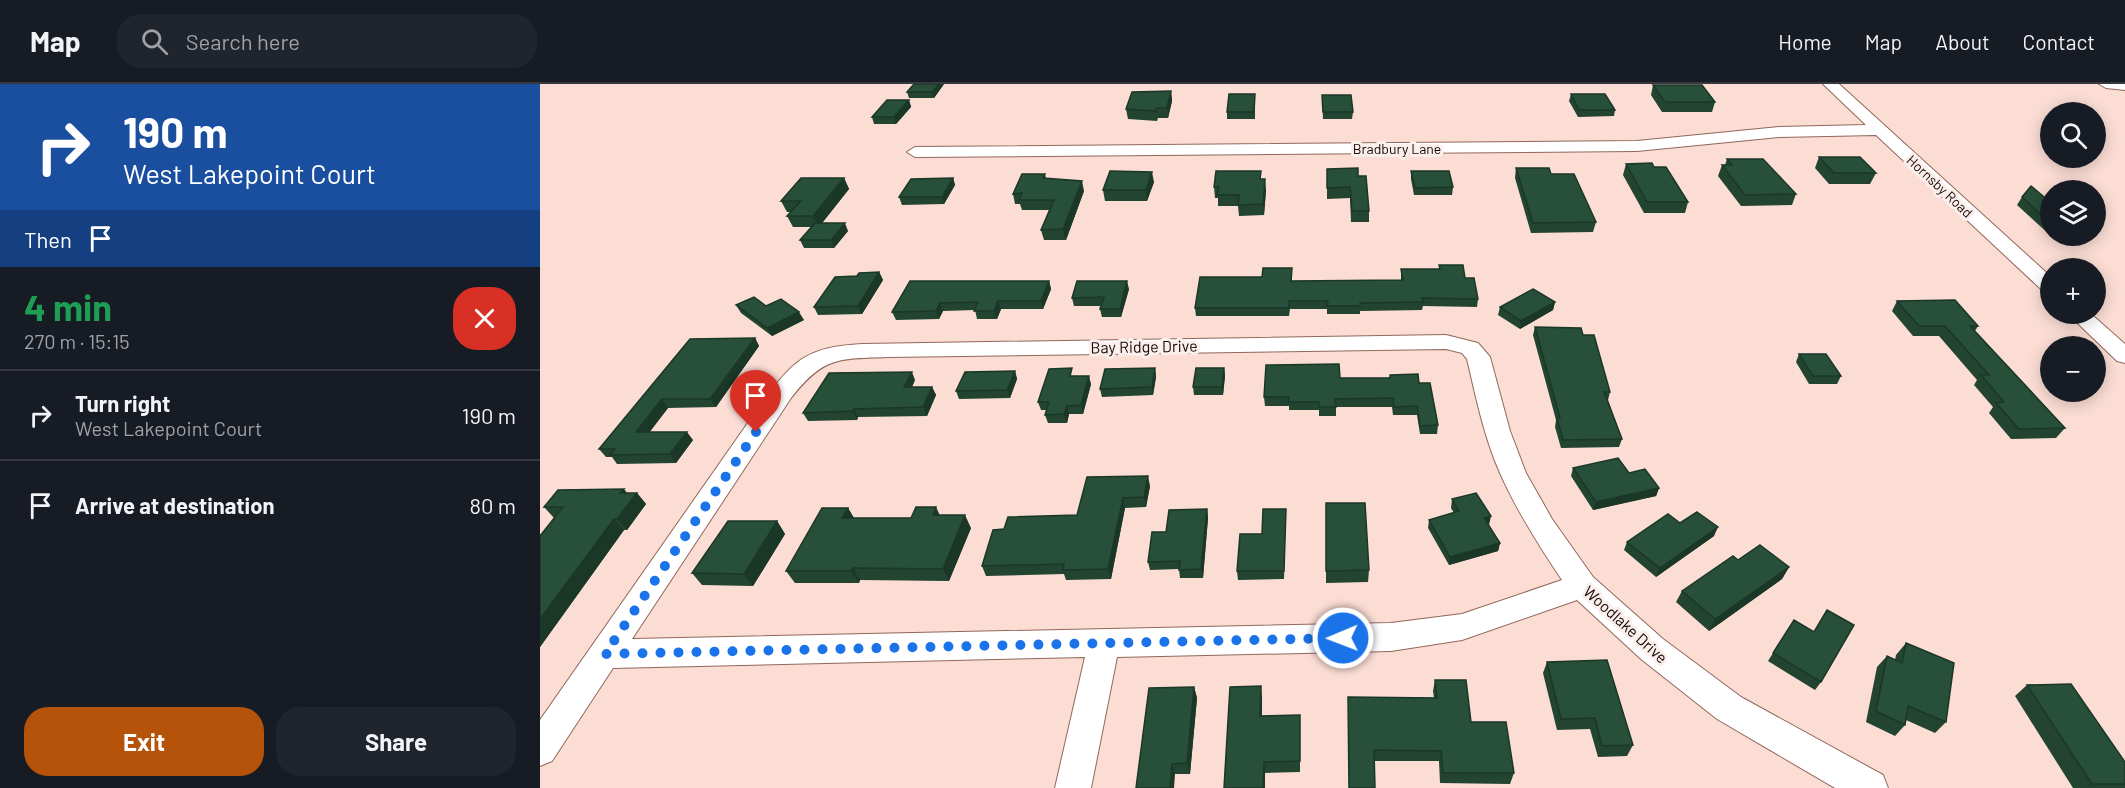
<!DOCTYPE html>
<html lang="en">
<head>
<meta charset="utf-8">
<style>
  :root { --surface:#171b24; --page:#20242c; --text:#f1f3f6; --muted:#9ea1a6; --line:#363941; --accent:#b45309 }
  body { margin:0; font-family:Barlow,sans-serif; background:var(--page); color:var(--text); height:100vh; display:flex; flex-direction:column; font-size:22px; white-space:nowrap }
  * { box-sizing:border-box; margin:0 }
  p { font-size:20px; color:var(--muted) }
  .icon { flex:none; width:33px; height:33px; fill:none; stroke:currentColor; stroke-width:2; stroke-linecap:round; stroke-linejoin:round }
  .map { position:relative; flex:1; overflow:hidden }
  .details { display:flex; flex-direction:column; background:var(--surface); width:540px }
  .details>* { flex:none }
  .guide { background:#1a4fa0; color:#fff; overflow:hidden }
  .buttons { position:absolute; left:1500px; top:18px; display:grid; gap:12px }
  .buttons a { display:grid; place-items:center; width:66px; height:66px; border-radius:50%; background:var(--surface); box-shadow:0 3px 15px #0003; font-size:30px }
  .pin { position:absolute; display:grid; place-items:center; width:51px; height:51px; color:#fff; margin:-62px -26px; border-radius:50% 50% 50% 0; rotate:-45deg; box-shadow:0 0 6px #0007 }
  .pin .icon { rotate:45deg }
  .me { position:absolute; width:66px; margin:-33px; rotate:269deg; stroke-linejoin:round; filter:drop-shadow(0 0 4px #0008) }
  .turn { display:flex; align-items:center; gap:21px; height:126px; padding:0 24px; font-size:27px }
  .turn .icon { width:78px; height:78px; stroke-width:2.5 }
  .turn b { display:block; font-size:42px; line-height:51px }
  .then { display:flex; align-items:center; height:57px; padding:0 24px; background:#0003; gap:12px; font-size:22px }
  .round { display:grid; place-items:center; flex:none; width:63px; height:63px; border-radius:24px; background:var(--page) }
  .summary { display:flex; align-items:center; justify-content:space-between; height:102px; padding:0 24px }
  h1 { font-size:36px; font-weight:700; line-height:45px; color:#1e9e55 }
  .cta { display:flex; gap:12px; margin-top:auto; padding:12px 24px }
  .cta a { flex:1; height:69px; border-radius:24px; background:var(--accent); color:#fff; font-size:24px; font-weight:700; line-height:69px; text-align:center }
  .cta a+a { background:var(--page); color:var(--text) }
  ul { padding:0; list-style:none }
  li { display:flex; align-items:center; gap:18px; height:90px; padding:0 24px; border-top:2px solid var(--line) }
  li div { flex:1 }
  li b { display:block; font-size:22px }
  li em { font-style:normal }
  header { display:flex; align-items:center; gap:36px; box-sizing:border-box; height:84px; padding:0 30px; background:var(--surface); border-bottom:2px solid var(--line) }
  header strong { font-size:28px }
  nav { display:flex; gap:33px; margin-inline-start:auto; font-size:21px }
  .search { width:420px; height:54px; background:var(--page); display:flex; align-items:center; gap:15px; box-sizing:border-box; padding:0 21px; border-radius:24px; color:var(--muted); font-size:22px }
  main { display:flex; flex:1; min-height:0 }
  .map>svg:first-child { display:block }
</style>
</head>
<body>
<header>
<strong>Map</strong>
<div class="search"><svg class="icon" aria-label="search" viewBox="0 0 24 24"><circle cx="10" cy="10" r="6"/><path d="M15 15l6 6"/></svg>Search here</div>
<nav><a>Home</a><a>Map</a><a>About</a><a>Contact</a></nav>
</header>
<main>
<section class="details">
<div class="guide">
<div class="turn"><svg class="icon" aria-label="right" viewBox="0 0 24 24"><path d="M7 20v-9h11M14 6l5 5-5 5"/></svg><div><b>190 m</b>West Lakepoint Court</div></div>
<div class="then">Then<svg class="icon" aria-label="arrive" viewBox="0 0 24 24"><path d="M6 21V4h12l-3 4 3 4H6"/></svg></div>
</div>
<div class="summary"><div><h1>4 min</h1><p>270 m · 15:15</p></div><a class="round" style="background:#d93025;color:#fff"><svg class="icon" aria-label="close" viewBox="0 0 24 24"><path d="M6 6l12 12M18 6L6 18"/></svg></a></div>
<ul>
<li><svg class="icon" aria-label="right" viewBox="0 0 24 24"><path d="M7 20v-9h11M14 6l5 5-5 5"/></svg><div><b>Turn right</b><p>West Lakepoint Court</p></div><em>190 m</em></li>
<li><svg class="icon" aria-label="arrive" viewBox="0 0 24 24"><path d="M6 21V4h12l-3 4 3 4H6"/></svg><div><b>Arrive at destination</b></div><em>80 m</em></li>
</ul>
<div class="cta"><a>Exit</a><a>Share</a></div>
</section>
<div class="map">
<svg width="1585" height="704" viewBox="0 0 1585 704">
  <rect width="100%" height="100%" fill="#fbddd4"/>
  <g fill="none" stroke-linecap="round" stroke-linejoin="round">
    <!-- minor casing -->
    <g stroke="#92675a" stroke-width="2">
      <path id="minor" d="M1283 0H1299L1510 192V209L1503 207 1336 51 1239 53 1097 67 375 73 367 68 375 63 1097 57 1239 43 1326 41Z
        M1559 0H1585V6L1566 4Z
        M1528 230H1551L1585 260V279L1577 277Z
        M906 251 938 259 950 273 970 347 986 389 1012 435 1053 493 1123 555 1201 613 1343 691 1348 704H1295L1177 635 1101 575 1037 516 922 556 851 567 577 573 551 704H515L545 573 73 584 12 677 0 682V636L219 323C253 277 264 263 323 260ZM906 265 922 269 927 275C936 313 944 353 960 389 977 427 999 462 1022 496L922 530 851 539 92 555 251 314C284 272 298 275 348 273Z"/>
    </g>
    <!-- minor -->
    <use href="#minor" fill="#fff" fill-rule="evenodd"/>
  </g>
  <!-- wall -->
  <path fill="#224431" d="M404 0 394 14H369L367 8Z
    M1113 1 1175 18 1172 28H1122L1111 11Z
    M631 7 632 17 628 34H618L617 37 588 35 586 25Z
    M715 10V35H687V28Z
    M1031 10 1075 26 1074 32 1038 33 1029 17Z
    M782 11 813 28 812 35H783Z
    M369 16 371 23 356 40H334L332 33Z
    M1279 73 1336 89 1330 100H1289L1275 84Z
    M1187 75 1256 110 1252 121 1201 122 1178 92 1182 81H1185Z
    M1086 80 1114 83 1148 118 1145 129H1104L1083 91Z
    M976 84 1011 90 1056 138 1053 148 991 149 975 94Z
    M787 85 818 92 829 127V138H811L810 114 787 115Z
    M871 87 913 103 912 111H874L871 95Z
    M505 90 506 94 544 107 526 156H504L501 146 509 126H482L480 120H475L473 110Z
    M304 94 309 105 282 139 308 147 294 164H264L260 156 271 143H253L247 132 251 128H247L241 117Z
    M413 94 415 101 404 120 362 121 359 113Z
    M721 95 726 106 724 131 699 132 698 122H678V114H675L674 103Z
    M614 98 607 117H565L563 106Z
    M1482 113 1510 118V151L1477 121Z
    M1511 152H1539L1537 153H1513Z
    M899 181 925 194 938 215 937 223 883 222 882 226 820 227V230H787V225H750L749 232H656L655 224 752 192V197L861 196V185H899Z
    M339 188 343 196 322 230 278 231 274 223 317 192Z
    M509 197 511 205 503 225H461L457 235H437L435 226 403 227 399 235 356 236 352 228Z
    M589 205 581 233H562L560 225 561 222H534L532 214Z
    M1357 217 1438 242 1435 247 1525 344 1516 354 1471 355 1449 329 1453 323 1434 301 1437 296 1399 252H1373L1352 227Z
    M1015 218 1013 226 980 245 958 231 960 223Z
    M196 221 226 222 264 236 232 252 201 229Z
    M995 243 1043 251 1070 308 1068 316 1082 355 1079 363 1021 364 1015 343 1016 336 993 251Z
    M215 254 219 262 176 323 128 324 109 348 153 356 136 379 77 380 72 373H66L59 365 150 255Z
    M1259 270 1301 292 1297 300H1269L1256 278Z
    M615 284 616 293 613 311 562 313 560 305Z
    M684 284 685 292 683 311H654L653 303Z
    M475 287 477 295 470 314 419 315 416 307Z
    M850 291 879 299 898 341 897 350H880L877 331H853L852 323H796V332H779V326H749V322H725L724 313 800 294H850Z
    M534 292 551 300 543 330H529L527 339H508L505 331 507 326H501L498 318Z
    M375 296 372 303H392L396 311 387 332 318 333 317 336 268 337 263 329Z
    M1033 384 1089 389 1119 404 1116 412 1053 426 1031 392Z
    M610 402 606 423 585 424 571 495 526 496 524 490 446 492 442 482 464 445 537 431Z
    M87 409H97L106 420 87 446H84L0 563V452L14 434 4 423Z
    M912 415 949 441 960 459 958 467 909 481 888 444 889 436 914 429 911 424Z
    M786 419 829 486 828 498 786 499Z
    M308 424 314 434H371L399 431 431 444 409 497 320 496 319 499H255L246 487Z
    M667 425 668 434 663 494H640L639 485 610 486 608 478 626 448Z
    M746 425 744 495 698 496 697 487 722 450Z
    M237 437 245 450 213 502 162 501 152 489Z
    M1140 439 1174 452 1116 493 1084 466 1087 458Z
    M1198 476 1249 483 1242 495 1169 547 1136 518 1142 507Z
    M1254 536 1273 547 1281 598 1275 606 1228 577Z
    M1366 559 1406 638 1395 649 1366 636 1365 641 1355 652 1326 638 1337 583 1347 572 1355 576 1356 571Z
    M1007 578 1093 661 1087 672 1058 673 1050 645 1017 646 1003 589Z
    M895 596 974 689 970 700 900 699 899 677H835L808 613 894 614 893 607Z
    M1487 601 1585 678V704H1533L1475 612Z
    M654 603 657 614 650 690H635L596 704Z
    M722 614V632L760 631V688L725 689V704H684Z"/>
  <!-- shaded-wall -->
  <path fill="#1b3728" d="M399 0H404L394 14 392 8Z
    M631 7 632 17 628 34 627 24Z
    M369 16 371 23 356 40 354 33Z
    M612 88 614 98 607 117 606 106Z
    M304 94 309 105 279 143 273 132Z
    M413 94 415 101 404 120 402 113Z
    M725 95 726 106 724 131 723 120Z
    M542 97 544 107 526 156 523 145Z
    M305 139 308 147 294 164 291 156Z
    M339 188 343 196 322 230 318 222Z
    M509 197 511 205 503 225 501 217Z
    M587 197 589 205 581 233 580 225Z
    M458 217 461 225 457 235 454 227Z
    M1015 218 1013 226 980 245 981 237Z
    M400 219 403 227 399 235 396 227Z
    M259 228 264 236 232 252 227 244Z
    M215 254 219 262 176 323 170 315Z
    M615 284 616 293 613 311 612 303Z
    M684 284 685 292 683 311 682 303Z
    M475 287 477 295 470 314 467 306Z
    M372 288 375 296 368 311 364 303Z
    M549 292 551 300 543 330 541 321Z
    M392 303 396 311 387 332 383 323Z
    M122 315 128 324 103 357 96 348Z
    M527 322 529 330 527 339 524 330Z
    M314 325 318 333 317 336 313 327Z
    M147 348 153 356 136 379 130 370Z
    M608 392 610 402 606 423 604 413Z
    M1119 404 1116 412 1053 426 1056 418Z
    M84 405 92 415 97 409 106 420 87 446 77 435 80 409Z
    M583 414 585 424 571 495 568 485Z
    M396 423 402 436 393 431Z
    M308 424 315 436 302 434Z
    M667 425 668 434 663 494 661 485Z
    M425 431 431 444 409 497 403 485Z
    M951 432 949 441 943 442 944 434Z
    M74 435 84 446 0 563V535Z
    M237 437 245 450 213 502 204 490Z
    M1178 443 1174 452 1116 493 1120 484Z
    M960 459 958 467 909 481 910 473Z
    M1249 483 1242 495 1169 547 1175 535Z
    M313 484 320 496 319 499 311 487Z
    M721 602 722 614 721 643 720 632Z
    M654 603 657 614 650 690 647 679Z
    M724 678 725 689V704H723Z
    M632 680 635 690 634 704H630Z"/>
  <!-- building -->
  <path fill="#274f39" stroke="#1b3728" stroke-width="1.5" d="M374 0H399L392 8H367Z
    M1113 1H1162L1175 18H1125Z
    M631 7 627 24H616V27L586 25 592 8Z
    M689 10H715L714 28H687Z
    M1031 10H1065L1075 26H1039Z
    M782 11H811L813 28H783Z
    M347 16H369L354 33H332Z
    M1279 73H1320L1336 89H1294Z
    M1187 75H1223L1256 110 1205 111 1182 81H1192Z
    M1112 79 1114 83H1126L1148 118H1107L1086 80Z
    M818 84V92H826L829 127H812L810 103 787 104V85Z
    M976 84H1009L1011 90H1034L1056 138 993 139Z
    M570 87 612 88 606 106H563Z
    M676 87H721L720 95H725L723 120 698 121 699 111H677L679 103H674Z
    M871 87H909L913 103 875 104Z
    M482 90H505L503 94 542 97 523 145 501 146 514 116H479L482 109 473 110Z
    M261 94H304L273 132H247L261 117H241Z
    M413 94 402 113H359L371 95Z
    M1491 102 1510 118V139L1482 113Z
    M275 139H305L291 156H260Z
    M899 181H923L925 194H934L938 215 882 214 883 218 820 219V222H787L788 217H749V224H655L660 193H722L723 184H752L751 197 863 196 861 185H900Z
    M339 188 318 222 274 223 295 193 317 192 319 189Z
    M370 197H509L501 217H458L454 227H434L438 218 400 219 396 227 352 228Z
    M537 197H587L580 225H560L564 213 532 214Z
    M993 205 1015 218 981 237 960 223Z
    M214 213 226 222 241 215 259 228 227 244 196 221Z
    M1415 216 1438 242H1430L1525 344 1479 345 1456 319 1464 318 1441 291H1449L1405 242H1379L1357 217Z
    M995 243 1041 244 1043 251H1054L1070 308H1064L1082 355 1023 356 1017 334H1020Z
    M215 254 170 315H122L96 348H147L130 370 70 371 75 365H59L150 255Z
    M1259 270H1286L1301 292H1273Z
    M799 280 800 294H850V291L878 290 879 299H890L898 341 880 342 877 322 854 323 853 314 795 315 796 323H779V318H748L749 313H724L726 281Z
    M532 284 530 292H549L541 321 527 322 524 330 505 331 509 318H498L509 285Z
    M615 284 612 303 560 305 565 285Z
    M656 284H684L682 303H653Z
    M475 287 467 306 416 307 425 288Z
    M372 288 364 303H392L383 323 314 325 313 327 263 329 289 289Z
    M1078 374 1089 389 1105 385 1119 404 1056 418 1033 384Z
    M608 392 604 413 583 414 568 485 523 486 524 480 442 482 453 446 464 445 468 433 537 431 547 393Z
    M84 405 80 409H97L77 435H74L0 535V452L23 423H4L18 406Z
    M936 409 951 432 944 434 960 459 910 473 889 436 919 427 912 415Z
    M786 419H825L829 486 786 487Z
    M376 423H396L393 431H425L403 485 313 484 311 487H246L282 424H308L302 434H371Z
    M667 425 661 485 639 486 640 477 608 478 612 448H626L629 426Z
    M723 425H746L744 487H697L700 450H722Z
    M1157 428 1178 443 1120 484 1087 458 1128 430 1140 439Z
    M188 437H237L204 490 152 489Z
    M1220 461 1249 483 1175 535 1142 507 1193 472 1198 476Z
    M1287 526 1314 541 1281 598 1233 569 1254 536 1274 548Z
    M1366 559 1414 579 1406 638 1368 622 1365 641 1336 627 1347 572 1362 579Z
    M1067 576 1093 661 1062 662 1055 634 1021 635 1007 578Z
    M895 596H926L931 638H966L974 689H903L901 667 834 666 835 704H809L808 613 897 614Z
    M1531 600 1585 678V700H1552L1487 601Z
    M721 602 720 632 760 631V677L724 678 723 704H684L690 603Z
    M654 603 647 679 632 680 630 704H596L609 604Z"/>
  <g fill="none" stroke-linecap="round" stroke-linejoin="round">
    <!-- route -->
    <path stroke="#1a73e8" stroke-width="10" stroke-dasharray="0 18" d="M216 348 65 570 803 554"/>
  </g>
  <g text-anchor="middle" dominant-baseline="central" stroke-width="6" stroke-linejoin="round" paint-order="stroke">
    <!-- far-street labels -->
    <g font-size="14" fill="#180804" stroke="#faefec">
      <text x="857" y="64">Bradbury Lane</text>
      <text transform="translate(1400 102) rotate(43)">Hornsby Road</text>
    </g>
    <!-- street labels -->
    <g font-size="16" fill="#180804" stroke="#faefec">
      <text transform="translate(604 262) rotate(-1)">Bay Ridge Drive</text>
      <text transform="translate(1086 540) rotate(42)">Woodlake Drive</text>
    </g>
  </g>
</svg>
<div class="buttons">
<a><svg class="icon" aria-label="search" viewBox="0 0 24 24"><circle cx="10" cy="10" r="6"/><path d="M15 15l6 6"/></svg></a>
<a><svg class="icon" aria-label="layers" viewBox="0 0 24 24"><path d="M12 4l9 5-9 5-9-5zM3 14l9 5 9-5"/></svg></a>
<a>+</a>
<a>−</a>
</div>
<div class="pin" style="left:216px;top:348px;background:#d93025"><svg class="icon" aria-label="arrive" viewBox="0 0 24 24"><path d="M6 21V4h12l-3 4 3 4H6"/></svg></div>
<svg class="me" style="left:803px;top:554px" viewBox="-20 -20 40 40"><circle r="17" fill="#1a73e8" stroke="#fff" stroke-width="3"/><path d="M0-11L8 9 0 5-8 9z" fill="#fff"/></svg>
</div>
</main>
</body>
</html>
